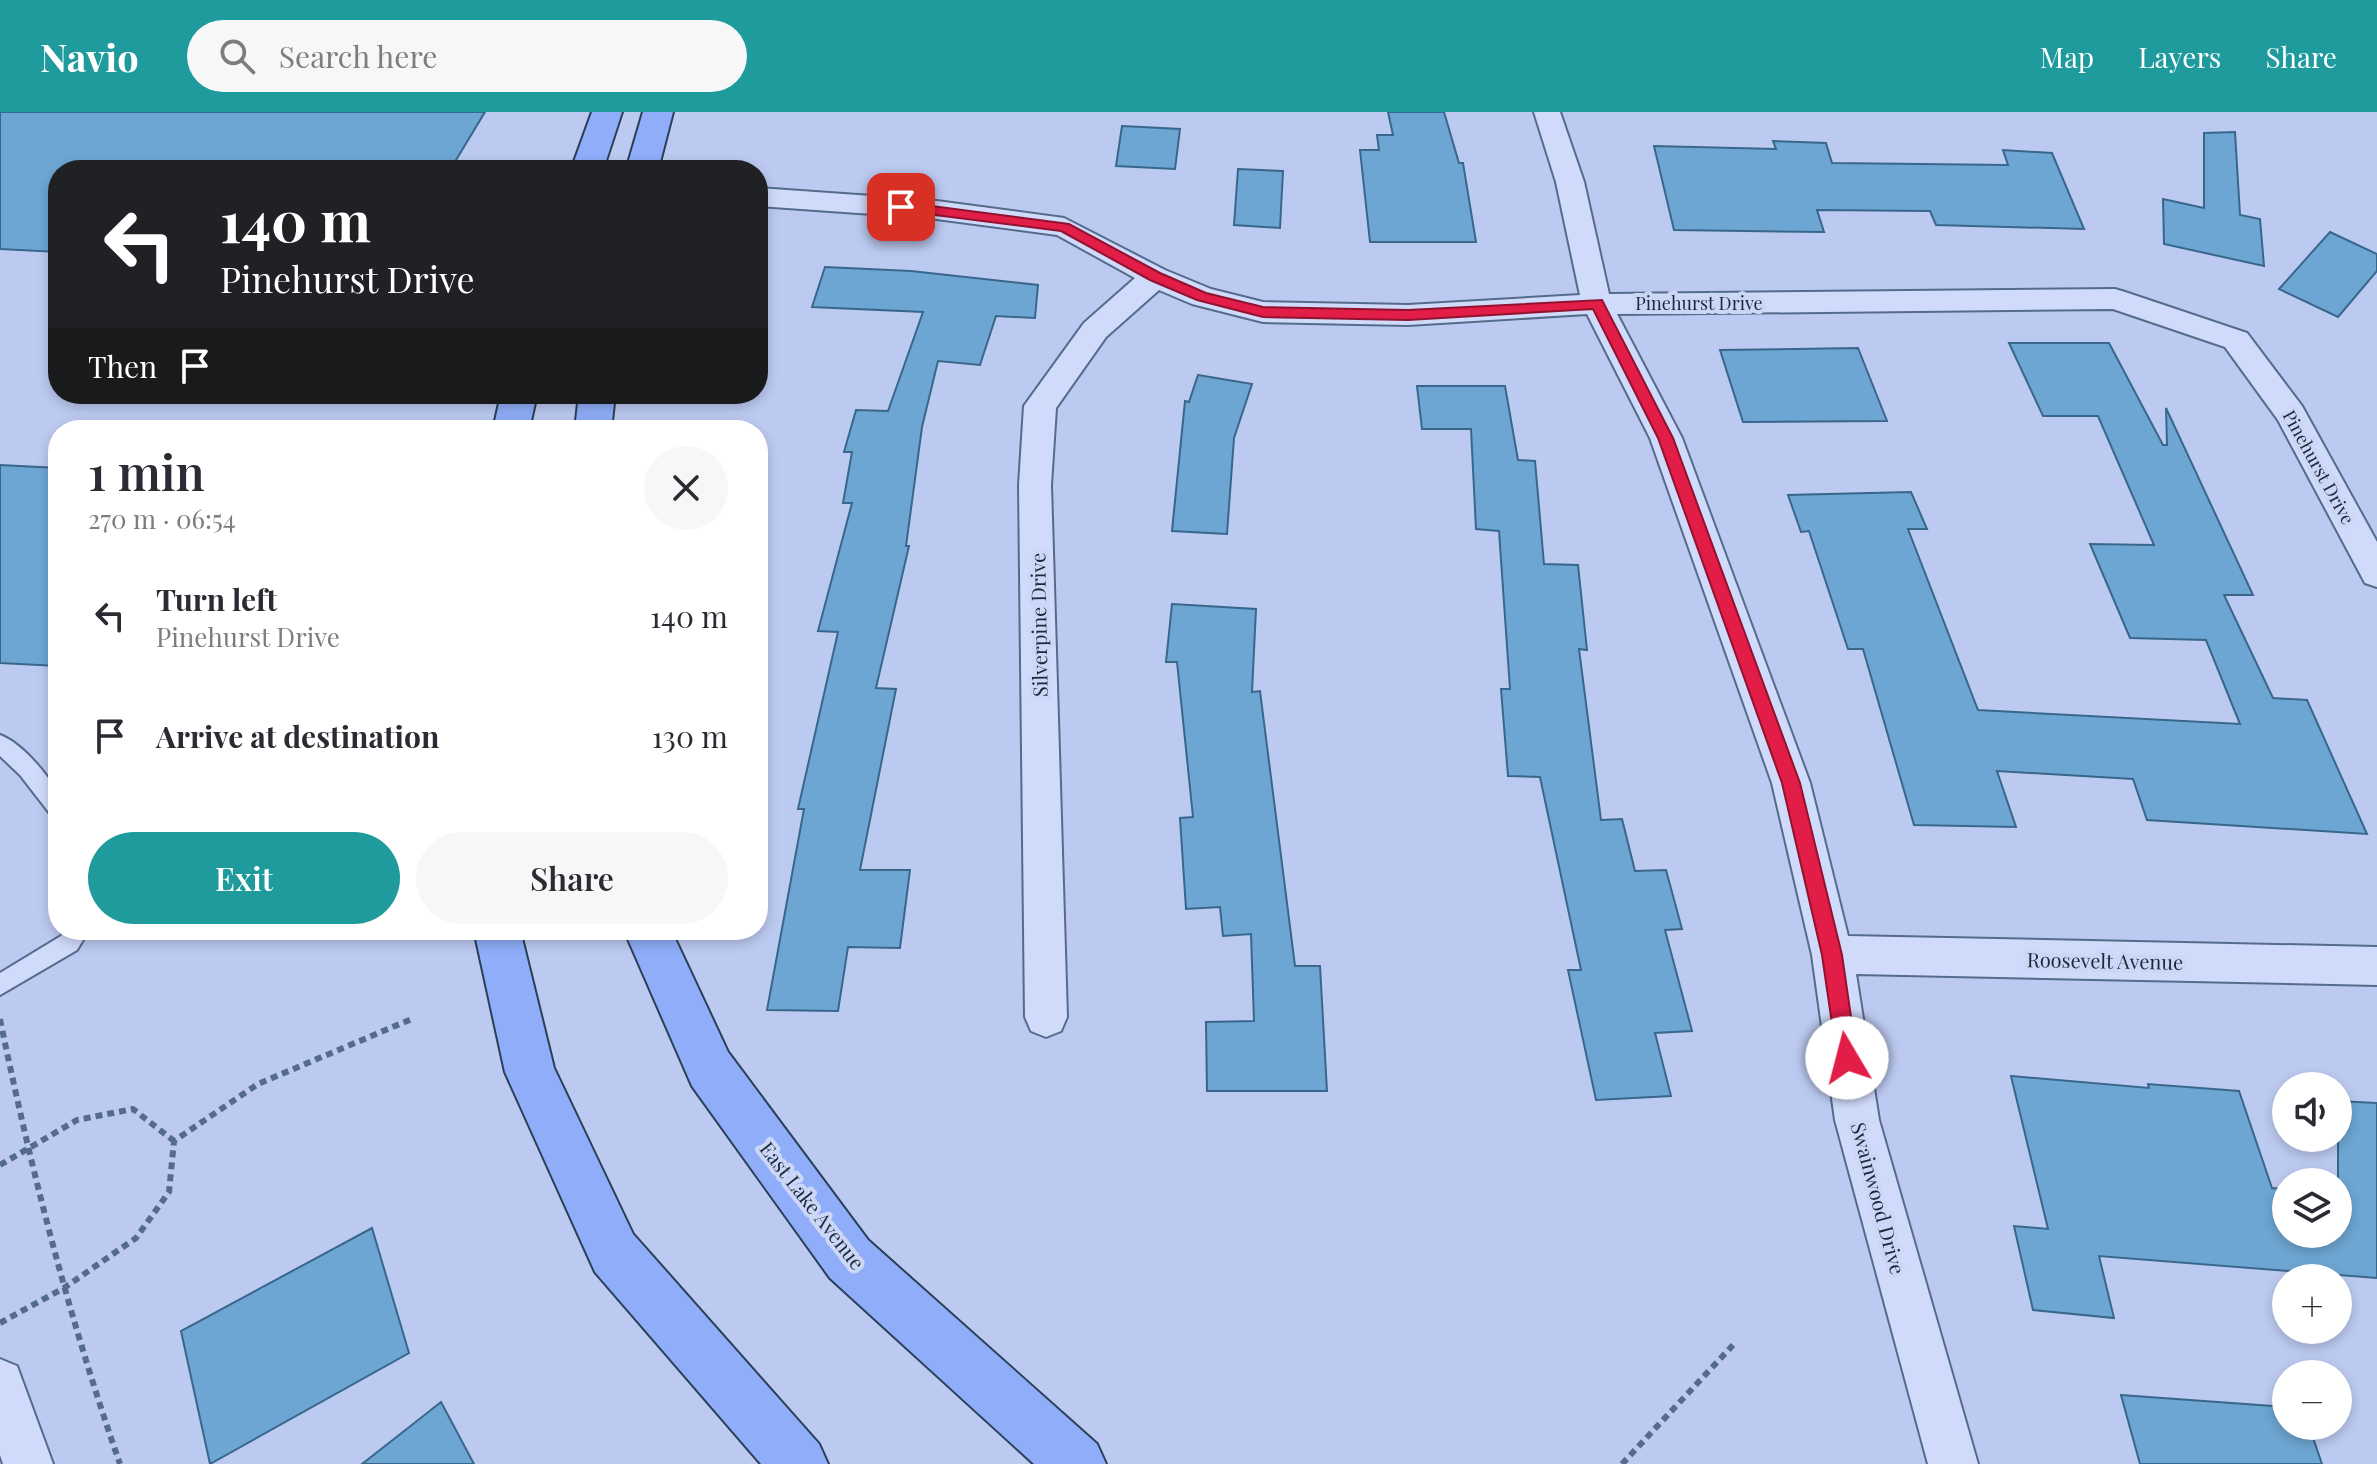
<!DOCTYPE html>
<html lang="en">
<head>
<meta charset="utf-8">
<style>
  :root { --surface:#fff; --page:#f7f7f7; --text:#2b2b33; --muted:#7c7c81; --accent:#1f9b9e }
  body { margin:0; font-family:"Playfair Display",serif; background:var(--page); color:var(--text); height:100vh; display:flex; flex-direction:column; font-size:30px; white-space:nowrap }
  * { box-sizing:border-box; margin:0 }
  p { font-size:26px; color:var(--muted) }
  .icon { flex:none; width:44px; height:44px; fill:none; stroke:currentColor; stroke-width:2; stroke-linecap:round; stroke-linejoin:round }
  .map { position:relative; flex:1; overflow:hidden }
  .panel { position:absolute; left:48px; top:308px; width:720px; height:520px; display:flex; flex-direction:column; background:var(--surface); border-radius:32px; box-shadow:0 4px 12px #0003 }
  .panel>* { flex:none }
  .banner { position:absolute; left:48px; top:48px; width:720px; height:244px; border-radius:32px; box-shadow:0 4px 12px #0003; background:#202124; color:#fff; overflow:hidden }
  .buttons { position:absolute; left:2272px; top:960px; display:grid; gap:16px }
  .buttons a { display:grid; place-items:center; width:80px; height:80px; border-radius:50%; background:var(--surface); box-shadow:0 4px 12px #0003; font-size:40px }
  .pin { position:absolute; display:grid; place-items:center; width:68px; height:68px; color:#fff; margin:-34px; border-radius:16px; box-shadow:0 4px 12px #0006 }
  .me { position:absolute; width:88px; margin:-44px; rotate:352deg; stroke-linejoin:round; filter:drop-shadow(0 0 6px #0008) }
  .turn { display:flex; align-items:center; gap:28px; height:168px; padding:0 40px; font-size:36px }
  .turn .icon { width:104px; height:104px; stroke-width:2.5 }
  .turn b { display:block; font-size:56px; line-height:68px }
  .then { display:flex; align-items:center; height:76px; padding:0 40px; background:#0003; gap:16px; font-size:30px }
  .round { display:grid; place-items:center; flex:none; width:84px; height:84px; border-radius:42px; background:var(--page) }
  .summary { display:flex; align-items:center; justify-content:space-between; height:136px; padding:0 40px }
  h1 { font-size:48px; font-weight:600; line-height:60px }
  .action { display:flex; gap:16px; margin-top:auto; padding:16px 40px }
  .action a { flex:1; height:92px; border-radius:48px; background:var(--accent); color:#fff; font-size:32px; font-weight:600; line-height:92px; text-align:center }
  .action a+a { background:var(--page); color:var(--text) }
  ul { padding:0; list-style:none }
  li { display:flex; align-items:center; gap:24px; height:120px; padding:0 40px }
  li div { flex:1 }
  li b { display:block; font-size:30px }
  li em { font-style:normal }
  header { display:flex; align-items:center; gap:48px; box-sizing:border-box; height:112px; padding:0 40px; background:var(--accent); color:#fff }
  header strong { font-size:38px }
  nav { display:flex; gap:44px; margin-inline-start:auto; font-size:28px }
  .search { width:560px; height:72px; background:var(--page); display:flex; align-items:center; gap:20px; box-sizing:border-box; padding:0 28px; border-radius:44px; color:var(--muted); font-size:30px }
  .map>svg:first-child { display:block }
</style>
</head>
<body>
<header>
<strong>Navio</strong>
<div class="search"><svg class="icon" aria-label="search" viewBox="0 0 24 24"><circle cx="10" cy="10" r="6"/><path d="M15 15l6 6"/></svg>Search here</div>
<nav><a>Map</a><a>Layers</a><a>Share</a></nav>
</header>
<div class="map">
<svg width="2377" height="1352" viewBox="0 0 2377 1352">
  <rect width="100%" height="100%" fill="#bccaf1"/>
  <!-- building -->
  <path fill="#6ea6d3" stroke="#38678b" stroke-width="2" d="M0 0H485L450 58H58V140L0 137Z
    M1388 0H1444L1459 51H1463L1476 130H1370L1360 38H1379L1377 23H1393Z
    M1122 14 1180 17 1175 57 1116 54Z
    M2235 20 2240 103 2260 107 2264 154 2164 132 2163 87 2204 96V21Z
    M1773 29 1826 31 1832 51 2008 53 2003 38 2052 41 2084 117 1936 113 1930 99 1817 98 1824 120 1674 118 1654 34 1776 37Z
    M1238 57 1283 59 1280 116 1234 113Z
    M2330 120 2377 142V159L2338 205 2279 177Z
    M825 155 911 159 1038 173 1035 206 996 204 980 253 938 249 922 315 906 434H909L876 576 896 577 860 758H910L900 836 848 835 838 899 767 898 804 697H798L838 520 818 519 852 391H843L852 340H844L856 298 888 299 923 200 812 195Z
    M2009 231H2109L2163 333H2167L2166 296 2253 483H2224L2273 586 2307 588 2367 722 2147 708 2133 667 1997 659 2016 715 1914 713 1863 537H1848L1809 419 1801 420 1788 383 1911 380 1927 417H1908L1978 598 2240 612 2206 528 2130 526 2090 432 2154 433 2098 304H2043Z
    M1858 236 1887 309 1743 310 1720 238Z
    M1198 263 1252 272 1234 326 1227 422 1172 419 1185 289 1189 290Z
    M1417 274H1505L1518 348 1535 349 1544 452 1578 453 1587 538 1579 537 1601 708 1622 707 1635 759 1666 758 1682 817 1665 818 1692 919 1655 921 1671 984 1596 988 1568 858H1581L1540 665 1508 664 1501 577H1510L1499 419 1476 417 1471 317H1422Z
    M0 353 58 356V554L0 551Z
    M1172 492 1256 497 1252 580 1260 579 1295 854H1320L1327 979H1207L1206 910 1254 909 1251 822 1223 824 1220 795 1186 797 1180 706 1193 705 1177 550H1166Z
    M2011 964 2149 976 2148 972 2239 979 2272 1076 2286 1077V1122H2338V989L2377 991V1166L2099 1144 2114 1206 2033 1198 2014 1114 2048 1117Z
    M372 1116 409 1241 210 1352 181 1219Z
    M2121 1283 2286 1295V1314H2309L2322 1352H2140Z
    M441 1290 474 1352H362L408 1316Z"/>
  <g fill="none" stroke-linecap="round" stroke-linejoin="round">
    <!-- lane casing -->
    <g stroke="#546c8a" stroke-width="4">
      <path id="lane" d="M0 623C20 630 47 661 56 679 60 686 58 698 58 706L51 703 20 663 0 644Z
        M66 818H89L77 838 0 883V861L61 824Z"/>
    </g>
    <!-- street casing -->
    <g stroke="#546c8a" stroke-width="4">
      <path id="street" d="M1534 0H1560L1584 70 1609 182 2115 177 2125 180 2247 221 2302 294 2377 430V475L2365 471 2278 308 2225 235 2113 197 1617 202 1682 326 1810 671 1848 824 2377 835V873L1856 862 1879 1008 1978 1352H1928L1835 1008 1812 843 1772 671 1650 326 1587 202 1408 213 1263 210 1192 192 1159 178 1106 225 1056 296 1051 373 1067 905 1061 919 1046 925 1031 919 1025 905 1019 373 1024 294 1084 211 1135 166 1057 123 929 106 758 94V76L929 88 1064 106 1165 158 1211 177 1263 190 1408 193 1580 183 1556 70Z
        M0 1247 17 1254 53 1352H3L0 1343Z"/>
    </g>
    <!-- primary casing -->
    <g stroke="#294057" stroke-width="4">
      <path id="primary" d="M592 0H622L603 58H571Z
        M643 0H673L658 58H626Z
        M501 282H537L529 318H493Z
        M579 282H615L611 318H575Z
        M474 818H520L554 956 633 1122 819 1332 828 1352H761L595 1160 505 960Z
        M624 818H671L728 940 868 1128 1097 1332 1106 1352H1034L830 1166 692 974Z"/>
    </g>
    <!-- path -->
    <path stroke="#546c8a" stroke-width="6" stroke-dasharray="7 5" stroke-linecap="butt" d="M0 907C31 1058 69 1206 120 1352
      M0 1053 77 1008 133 997 174 1029
      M0 1211 64 1176 136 1126 169 1080 174 1029 258 972 414 906
      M1622 1352 1733 1233"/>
    <!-- lane -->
    <use href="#lane" fill="#d0dbfc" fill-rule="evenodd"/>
    <!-- street -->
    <use href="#street" fill="#d0dbfc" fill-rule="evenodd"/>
    <!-- primary -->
    <use href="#primary" fill="#8fadf9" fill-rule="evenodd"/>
  </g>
  <!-- route -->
  <path fill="#e11d48" stroke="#92132f" stroke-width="2" d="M901 90 1069 112 1160 161 1206 181 1263 195 1408 198 1602 188 1673 326 1800 671 1842 843 1857 946 1854 953 1847 956 1840 953 1837 946 1822 843 1782 671 1658 326 1593 197 1408 208 1263 205 1197 188 1150 168 1061 119 896 98V92Z"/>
  <g text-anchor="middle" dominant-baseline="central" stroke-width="8" stroke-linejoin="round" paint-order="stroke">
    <!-- far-street labels -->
    <g font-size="18" fill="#1a2938" stroke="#ccd7f8">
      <text x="1699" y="191">Pinehurst Drive</text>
      <text transform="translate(2319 355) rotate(61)">Pinehurst Drive</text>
    </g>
    <!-- street labels -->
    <g font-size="20" fill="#1a2938" stroke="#ccd7f8">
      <text transform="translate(1038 513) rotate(-91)">Silverpine Drive</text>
      <text transform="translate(2105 848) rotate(1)">Roosevelt Avenue</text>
      <text transform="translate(1879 1086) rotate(75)">Swainwood Drive</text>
      <text transform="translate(813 1093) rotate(52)">East Lake Avenue</text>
    </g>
  </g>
</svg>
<div class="buttons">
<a><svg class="icon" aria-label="sound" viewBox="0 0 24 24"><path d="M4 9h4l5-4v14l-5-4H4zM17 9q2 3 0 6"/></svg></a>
<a><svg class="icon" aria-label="layers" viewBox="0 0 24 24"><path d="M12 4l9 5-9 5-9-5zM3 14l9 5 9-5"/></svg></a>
<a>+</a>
<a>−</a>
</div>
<div class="pin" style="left:901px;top:95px;background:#d93025"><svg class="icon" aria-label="arrive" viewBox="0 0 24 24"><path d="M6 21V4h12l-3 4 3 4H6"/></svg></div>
<svg class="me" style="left:1847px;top:946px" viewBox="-20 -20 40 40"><circle r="19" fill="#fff"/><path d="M0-13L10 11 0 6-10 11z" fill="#e11d48"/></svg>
<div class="banner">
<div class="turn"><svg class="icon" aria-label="left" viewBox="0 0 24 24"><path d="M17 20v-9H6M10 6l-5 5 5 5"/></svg><div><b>140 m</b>Pinehurst Drive</div></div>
<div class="then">Then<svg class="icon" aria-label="arrive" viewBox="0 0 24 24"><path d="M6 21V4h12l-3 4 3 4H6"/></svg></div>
</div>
<section class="panel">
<div class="summary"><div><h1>1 min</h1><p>270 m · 06:54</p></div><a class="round"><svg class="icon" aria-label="close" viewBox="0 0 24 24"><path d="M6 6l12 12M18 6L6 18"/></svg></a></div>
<ul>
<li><svg class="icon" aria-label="left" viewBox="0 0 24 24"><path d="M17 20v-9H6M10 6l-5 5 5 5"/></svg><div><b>Turn left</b><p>Pinehurst Drive</p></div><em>140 m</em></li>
<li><svg class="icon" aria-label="arrive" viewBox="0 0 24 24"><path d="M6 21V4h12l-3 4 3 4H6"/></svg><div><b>Arrive at destination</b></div><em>130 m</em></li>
</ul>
<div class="action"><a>Exit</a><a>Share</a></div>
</section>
</div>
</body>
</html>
